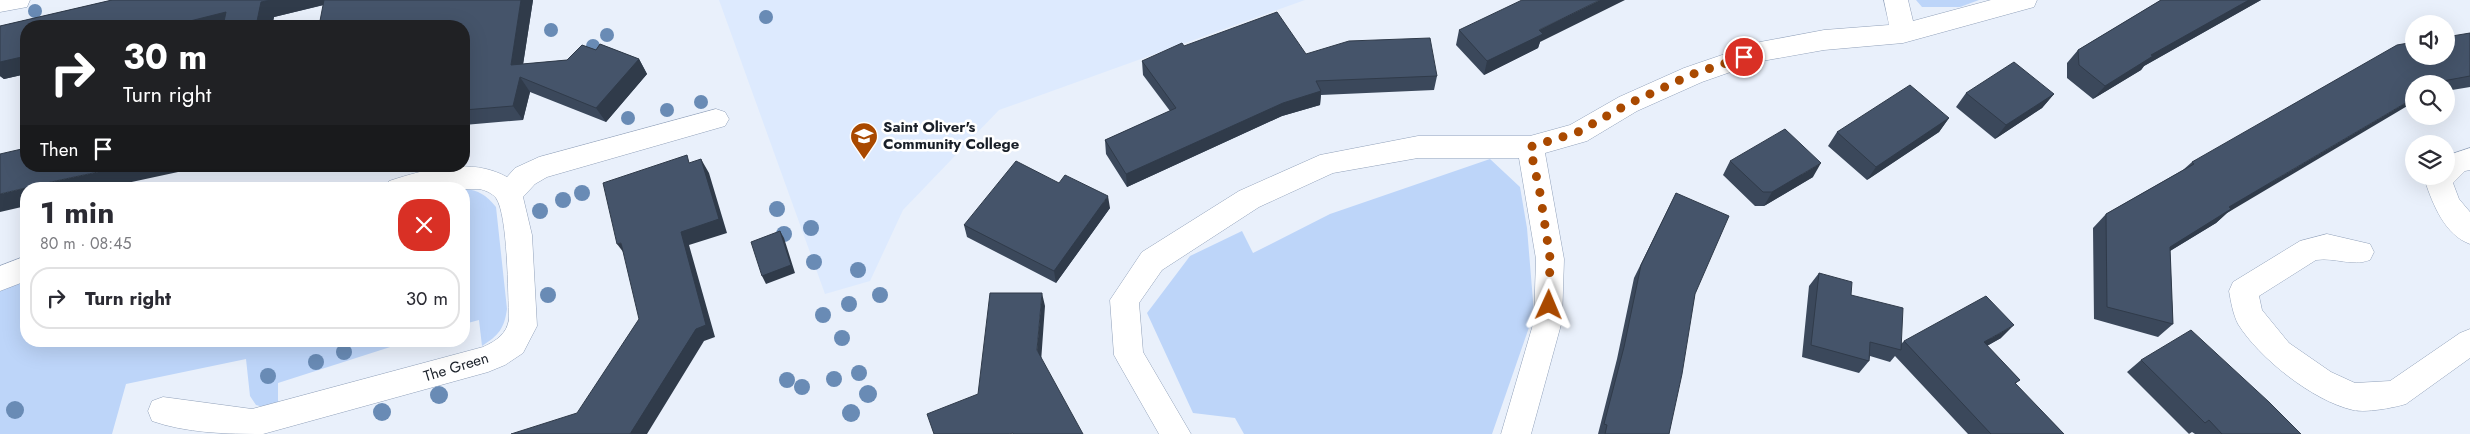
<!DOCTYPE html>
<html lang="en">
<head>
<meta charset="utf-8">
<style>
  :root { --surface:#fff; --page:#f2f2f3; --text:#2b2b33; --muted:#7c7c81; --line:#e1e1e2 }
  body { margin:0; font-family:Jost,sans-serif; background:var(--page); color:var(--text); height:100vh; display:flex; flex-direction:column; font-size:19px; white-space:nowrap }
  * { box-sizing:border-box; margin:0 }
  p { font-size:16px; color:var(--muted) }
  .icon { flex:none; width:28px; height:28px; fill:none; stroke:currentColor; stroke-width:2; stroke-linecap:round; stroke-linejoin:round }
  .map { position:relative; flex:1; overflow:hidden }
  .drawer { position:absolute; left:20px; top:182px; width:450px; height:165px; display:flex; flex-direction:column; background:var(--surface); border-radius:20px; box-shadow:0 5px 20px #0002 }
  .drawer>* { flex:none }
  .guide { position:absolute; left:20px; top:20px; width:450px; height:152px; border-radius:20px; box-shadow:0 5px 20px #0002; background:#202124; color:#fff; overflow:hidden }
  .controls { position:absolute; left:2405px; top:15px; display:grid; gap:10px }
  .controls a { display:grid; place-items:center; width:50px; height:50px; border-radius:50%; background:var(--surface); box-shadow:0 5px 20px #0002; font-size:25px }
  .pin { position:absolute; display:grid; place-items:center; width:42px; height:42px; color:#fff; margin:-21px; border:2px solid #fff; border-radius:50%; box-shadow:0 1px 5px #0007 }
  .me { position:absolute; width:55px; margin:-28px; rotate:1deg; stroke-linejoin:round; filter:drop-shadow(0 0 4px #0008) }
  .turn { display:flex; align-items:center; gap:18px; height:105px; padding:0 20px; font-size:22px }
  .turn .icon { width:65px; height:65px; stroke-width:2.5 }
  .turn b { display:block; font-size:35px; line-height:42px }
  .then { display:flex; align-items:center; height:48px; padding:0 20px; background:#0003; gap:10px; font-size:19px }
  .round { display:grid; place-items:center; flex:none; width:52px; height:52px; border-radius:20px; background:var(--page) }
  .headline { display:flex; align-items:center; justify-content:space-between; height:85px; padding:0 20px }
  h1 { font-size:30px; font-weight:700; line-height:38px }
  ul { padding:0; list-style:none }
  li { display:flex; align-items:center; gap:15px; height:62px; margin:0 10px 8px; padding:0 10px; border:2px solid var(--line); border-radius:20px }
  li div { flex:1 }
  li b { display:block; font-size:19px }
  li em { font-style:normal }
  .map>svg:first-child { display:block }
</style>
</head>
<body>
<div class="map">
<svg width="2470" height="434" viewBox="0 0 2470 434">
  <rect width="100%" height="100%" fill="#e9f0fb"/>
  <!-- built -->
  <path fill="#ddeafe" d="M719 0H1305L999 110 903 210 870 281 825 294Z"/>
  <!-- green -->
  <path fill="#bdd5f9" d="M1916 0H1979L1960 7H1922Z
    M1490 159 1520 187 1527 228 1534 313 1492 434H1244L1235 418 1193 413 1147 313 1190 256 1242 231 1253 253 1330 214Z
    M464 189C479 190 486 195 496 207L507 309C504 329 499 335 482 346L479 320 464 324Z
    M26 280V341H409L278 383V404L267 408 256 405 250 396 246 359 126 384 112 434H0V290Z"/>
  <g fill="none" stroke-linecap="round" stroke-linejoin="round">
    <!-- minor casing -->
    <g stroke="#91a1ba" stroke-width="1">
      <path id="minor" d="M0 0H30L27 7 0 12Z
        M1884 0H1908L1913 21 1991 0H2037L2034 7 1903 43 1824 50 1762 61 1702 82 1637 111 1587 141 1545 153 1564 259 1562 321 1531 434H1501L1534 321 1536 259 1519 158H1418L1333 173 1259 207 1162 270 1139 303 1143 352 1191 434H1159L1119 364 1114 355 1110 300 1142 252 1239 191 1320 155 1418 136H1530L1570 125 1619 97 1684 68 1760 42 1824 30 1889 25Z
        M716 109 725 112 729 119 725 126 547 177 535 184 523 197 532 235 537 326 523 353 505 365 488 372 263 434C227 434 186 433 152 421L148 411 152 401 163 397 252 409 483 347C496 341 507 334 509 319 508 295 508 215 496 198 492 193 485 190 479 189H386L389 181C426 169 471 157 507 177L515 168 539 157Z
        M2470 148V170L2465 171 2453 183 2459 199 2470 212V244C2445 235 2433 205 2425 181L2428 176H2446V156Z
        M2327 234 2370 244 2374 252 2370 260C2352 267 2335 257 2316 260L2259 296 2262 310 2289 343 2331 372 2355 383 2390 381 2460 333 2470 329V358L2406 404C2393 408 2365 413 2353 410 2313 401 2259 358 2238 324 2233 314 2231 302 2229 291L2233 282 2300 241Z
        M26 256V281L0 291V266Z"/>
    </g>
    <!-- minor -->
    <use href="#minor" fill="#fff" fill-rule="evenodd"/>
  </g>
  <!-- trees -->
  <g fill="#698bb5">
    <circle cx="35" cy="11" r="7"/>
    <circle cx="766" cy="17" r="7"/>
    <circle cx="551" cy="30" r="7"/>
    <circle cx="607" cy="35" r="7"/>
    <circle cx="593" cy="46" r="7"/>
    <circle cx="701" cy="102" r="7"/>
    <circle cx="667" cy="110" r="7"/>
    <circle cx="628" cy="118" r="7"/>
    <circle cx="582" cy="193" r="8"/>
    <circle cx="563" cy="200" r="8"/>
    <circle cx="777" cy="209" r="8"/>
    <circle cx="540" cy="211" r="8"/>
    <circle cx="811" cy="228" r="8"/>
    <circle cx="784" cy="234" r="8"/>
    <circle cx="814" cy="262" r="8"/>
    <circle cx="858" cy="270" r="8"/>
    <circle cx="548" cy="295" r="8"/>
    <circle cx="880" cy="295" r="8"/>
    <circle cx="849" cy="304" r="8"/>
    <circle cx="823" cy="315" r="8"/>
    <circle cx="842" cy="338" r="8"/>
    <circle cx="344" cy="352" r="8"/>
    <circle cx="316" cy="362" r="8"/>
    <circle cx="859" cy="373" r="8"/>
    <circle cx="268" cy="376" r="8"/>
    <circle cx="834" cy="379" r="8"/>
    <circle cx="787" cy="380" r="8"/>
    <circle cx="802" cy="387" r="8"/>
    <circle cx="868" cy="394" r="9"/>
    <circle cx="439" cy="395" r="9"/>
    <circle cx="15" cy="410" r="9"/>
    <circle cx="382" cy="412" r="9"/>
    <circle cx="851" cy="413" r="9"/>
  </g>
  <!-- wall -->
  <path fill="#3b485b" d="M112 0H533L523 64 567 60 582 45 596 50 600 44 639 59 647 74 606 122 530 92 523 120 464 125V26H319L324 5 274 17 272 26H26V74L4 79 0 76V26Z
    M2161 0H2261L2144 66 2141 70 2093 99 2067 78V63L2078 50Z
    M1459 30 1540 42 1538 48 1484 75 1456 45Z
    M2470 33V87L2446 91V84H2414L2227 213 2216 223 2170 251 2173 324 2158 337 2094 319 2093 228 2106 214 2183 170 2192 162Z
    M1184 46 1306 54 1437 76 1434 90 1321 95 1320 105 1282 116 1127 187 1106 154 1105 140 1170 111 1143 75 1142 61Z
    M1966 93 2054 94 2042 108 1995 139 1956 107Z
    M1949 118 1939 132 1867 180 1828 146 1837 132Z
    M1730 161 1813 177 1764 206H1755L1723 175Z
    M1059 183 1110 208 1056 283 967 237 964 225Z
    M1676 193 1695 294 1669 434H1598L1617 359 1634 278Z
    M1819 273 1851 295 1901 344 1904 341 2001 338 1987 346 2020 380 2015 384 2064 434H1968L1895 356 1890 362 1870 356 1869 361 1859 373 1802 357 1809 286Z
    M2141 360 2301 434H2195L2192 432 2189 434 2127 372Z"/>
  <!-- shaded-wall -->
  <path fill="#303b4a" d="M271 0H339V1L274 17 272 26H256L261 2Z
    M521 0H533L521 78 511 65Z
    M1600 0H1625L1540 42 1538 48 1484 75 1487 61 1539 30Z
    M2249 0H2261L2144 66 2141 70 2093 99 2105 86 2151 55Z
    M226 12 239 26H170Z
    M161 24 164 26H150Z
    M26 56V74L4 79 0 76V62Z
    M639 59 647 74 606 122 596 108Z
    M520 77 530 92 523 120 513 106Z
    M1321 91 1320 105 1282 116 1127 187 1126 174 1283 103Z
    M2054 94 2042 108 1995 139 2006 125Z
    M2414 98V102L2227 213 2216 223 2155 260 2170 247 2229 207Z
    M1949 118 1939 132 1867 180 1876 167Z
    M701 159 709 173 727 233 689 245 715 337 704 341 647 434H630L681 232Z
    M1821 163 1813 177 1764 206 1772 192Z
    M126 166H206L99 189H26V206L0 212V194L51 182Z
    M1108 196 1110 208 1056 283 1054 271Z
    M780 231 784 238 795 273 766 284 762 276Z
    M621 243 627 257 617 244Z
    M1042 293 1045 306 1041 362 1037 350Z
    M2014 325 2001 338 1972 354 1984 342Z"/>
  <!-- building -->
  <path fill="#45546a" stroke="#303b4a" d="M112 0H271L261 2 256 26H223L226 12 170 26H161V24L150 26H26V56L0 62V26Z
    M324 0H521L511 65 567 60 582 45 596 50 600 44 639 59 596 108 520 77 513 106 464 110V26H319Z
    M1522 0H1600L1539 30 1543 34 1487 61 1459 30Z
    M2161 0H2249L2151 55 2153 56 2105 86 2079 65 2078 50Z
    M1277 12 1306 54 1349 41 1430 38 1437 76 1316 81 1321 91 1283 103 1126 174 1105 140 1176 108 1142 61 1182 43 1184 46Z
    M2470 33V76L2443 81 2437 84H2414V98L2229 207 2231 209 2170 247 2173 324 2107 307 2106 214 2194 164 2192 162 2397 45 2414 42V56H2446V37Z
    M2014 62 2054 94 2006 125 1966 93Z
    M1910 85 1949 118 1876 167 1837 132Z
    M1785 129 1821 163 1772 192H1763L1730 161Z
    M26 148V166H126L51 182 0 194V154Z
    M687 155 689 163 701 159 719 219 681 232 706 325 696 329 630 434H511L577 413 639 319 621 243 617 244 603 183Z
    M1016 161 1059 183 1065 175 1108 196 1054 271 964 225Z
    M1676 193 1729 216 1695 294 1682 374 1669 434H1605L1607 425 1604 424 1624 347 1641 265Z
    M780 231 791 265 762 276 751 242Z
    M1819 273 1852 282 1851 295 1903 308 1901 350 1870 342 1869 361 1811 345Z
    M990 293H1042L1037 350 1083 434H1013V433L1009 434H934L927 414 978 394Z
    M1986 296 2014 325 1984 342 2020 380 2015 383 2064 434H1991L1904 341Z
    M2191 330 2269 402 2301 434H2222L2209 420 2205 423 2141 360Z"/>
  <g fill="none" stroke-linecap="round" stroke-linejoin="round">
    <!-- route -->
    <path stroke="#a94900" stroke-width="9" stroke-dasharray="0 16.2" d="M1549 305 1550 258 1540 193 1530 147 1578 132 1628 104 1693 74 1744 57"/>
  </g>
  <!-- icons -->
  <defs>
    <g id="school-pin" transform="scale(1.4375)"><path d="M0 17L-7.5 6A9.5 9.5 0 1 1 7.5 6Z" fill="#a94900" stroke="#fff"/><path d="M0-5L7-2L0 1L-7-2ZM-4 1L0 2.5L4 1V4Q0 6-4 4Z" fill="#fff"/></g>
  </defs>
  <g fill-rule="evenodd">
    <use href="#school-pin" x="864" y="136"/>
  </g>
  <g text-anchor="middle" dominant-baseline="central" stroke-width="5" stroke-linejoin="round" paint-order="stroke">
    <!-- poi labels -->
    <g font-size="15" font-weight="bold" fill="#191f28" stroke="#fff" text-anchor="start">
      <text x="883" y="127">Saint Oliver's<tspan x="883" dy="17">Community College</tspan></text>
    </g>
    <!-- street labels -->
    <g font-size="15" fill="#191f28" stroke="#fff">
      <text transform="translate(456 367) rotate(-17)">The Green</text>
    </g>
  </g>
</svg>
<div class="controls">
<a><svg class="icon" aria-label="sound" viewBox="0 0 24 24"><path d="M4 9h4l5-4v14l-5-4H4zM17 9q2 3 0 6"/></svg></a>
<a><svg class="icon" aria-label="search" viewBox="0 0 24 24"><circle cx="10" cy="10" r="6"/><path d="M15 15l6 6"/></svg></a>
<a><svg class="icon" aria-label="layers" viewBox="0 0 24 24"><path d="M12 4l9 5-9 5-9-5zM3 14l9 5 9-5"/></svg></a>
</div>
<div class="pin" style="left:1744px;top:57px;background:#d93025"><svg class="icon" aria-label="arrive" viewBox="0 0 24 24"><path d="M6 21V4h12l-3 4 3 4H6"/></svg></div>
<svg class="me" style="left:1549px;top:305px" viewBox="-20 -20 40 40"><path d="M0-17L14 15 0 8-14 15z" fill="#a94900" stroke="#fff" stroke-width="4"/></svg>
<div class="guide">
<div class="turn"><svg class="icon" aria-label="right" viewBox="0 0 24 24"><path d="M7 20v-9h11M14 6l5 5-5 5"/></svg><div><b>30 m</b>Turn right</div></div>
<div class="then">Then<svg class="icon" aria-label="arrive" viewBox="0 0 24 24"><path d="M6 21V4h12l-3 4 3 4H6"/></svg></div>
</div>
<section class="drawer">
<div class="headline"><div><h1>1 min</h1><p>80 m · 08:45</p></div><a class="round" style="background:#d93025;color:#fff"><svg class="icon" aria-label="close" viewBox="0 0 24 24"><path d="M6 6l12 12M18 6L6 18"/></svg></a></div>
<ul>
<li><svg class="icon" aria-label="right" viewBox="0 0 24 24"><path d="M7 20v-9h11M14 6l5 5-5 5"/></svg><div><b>Turn right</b></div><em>30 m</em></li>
</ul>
</section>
</div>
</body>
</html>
